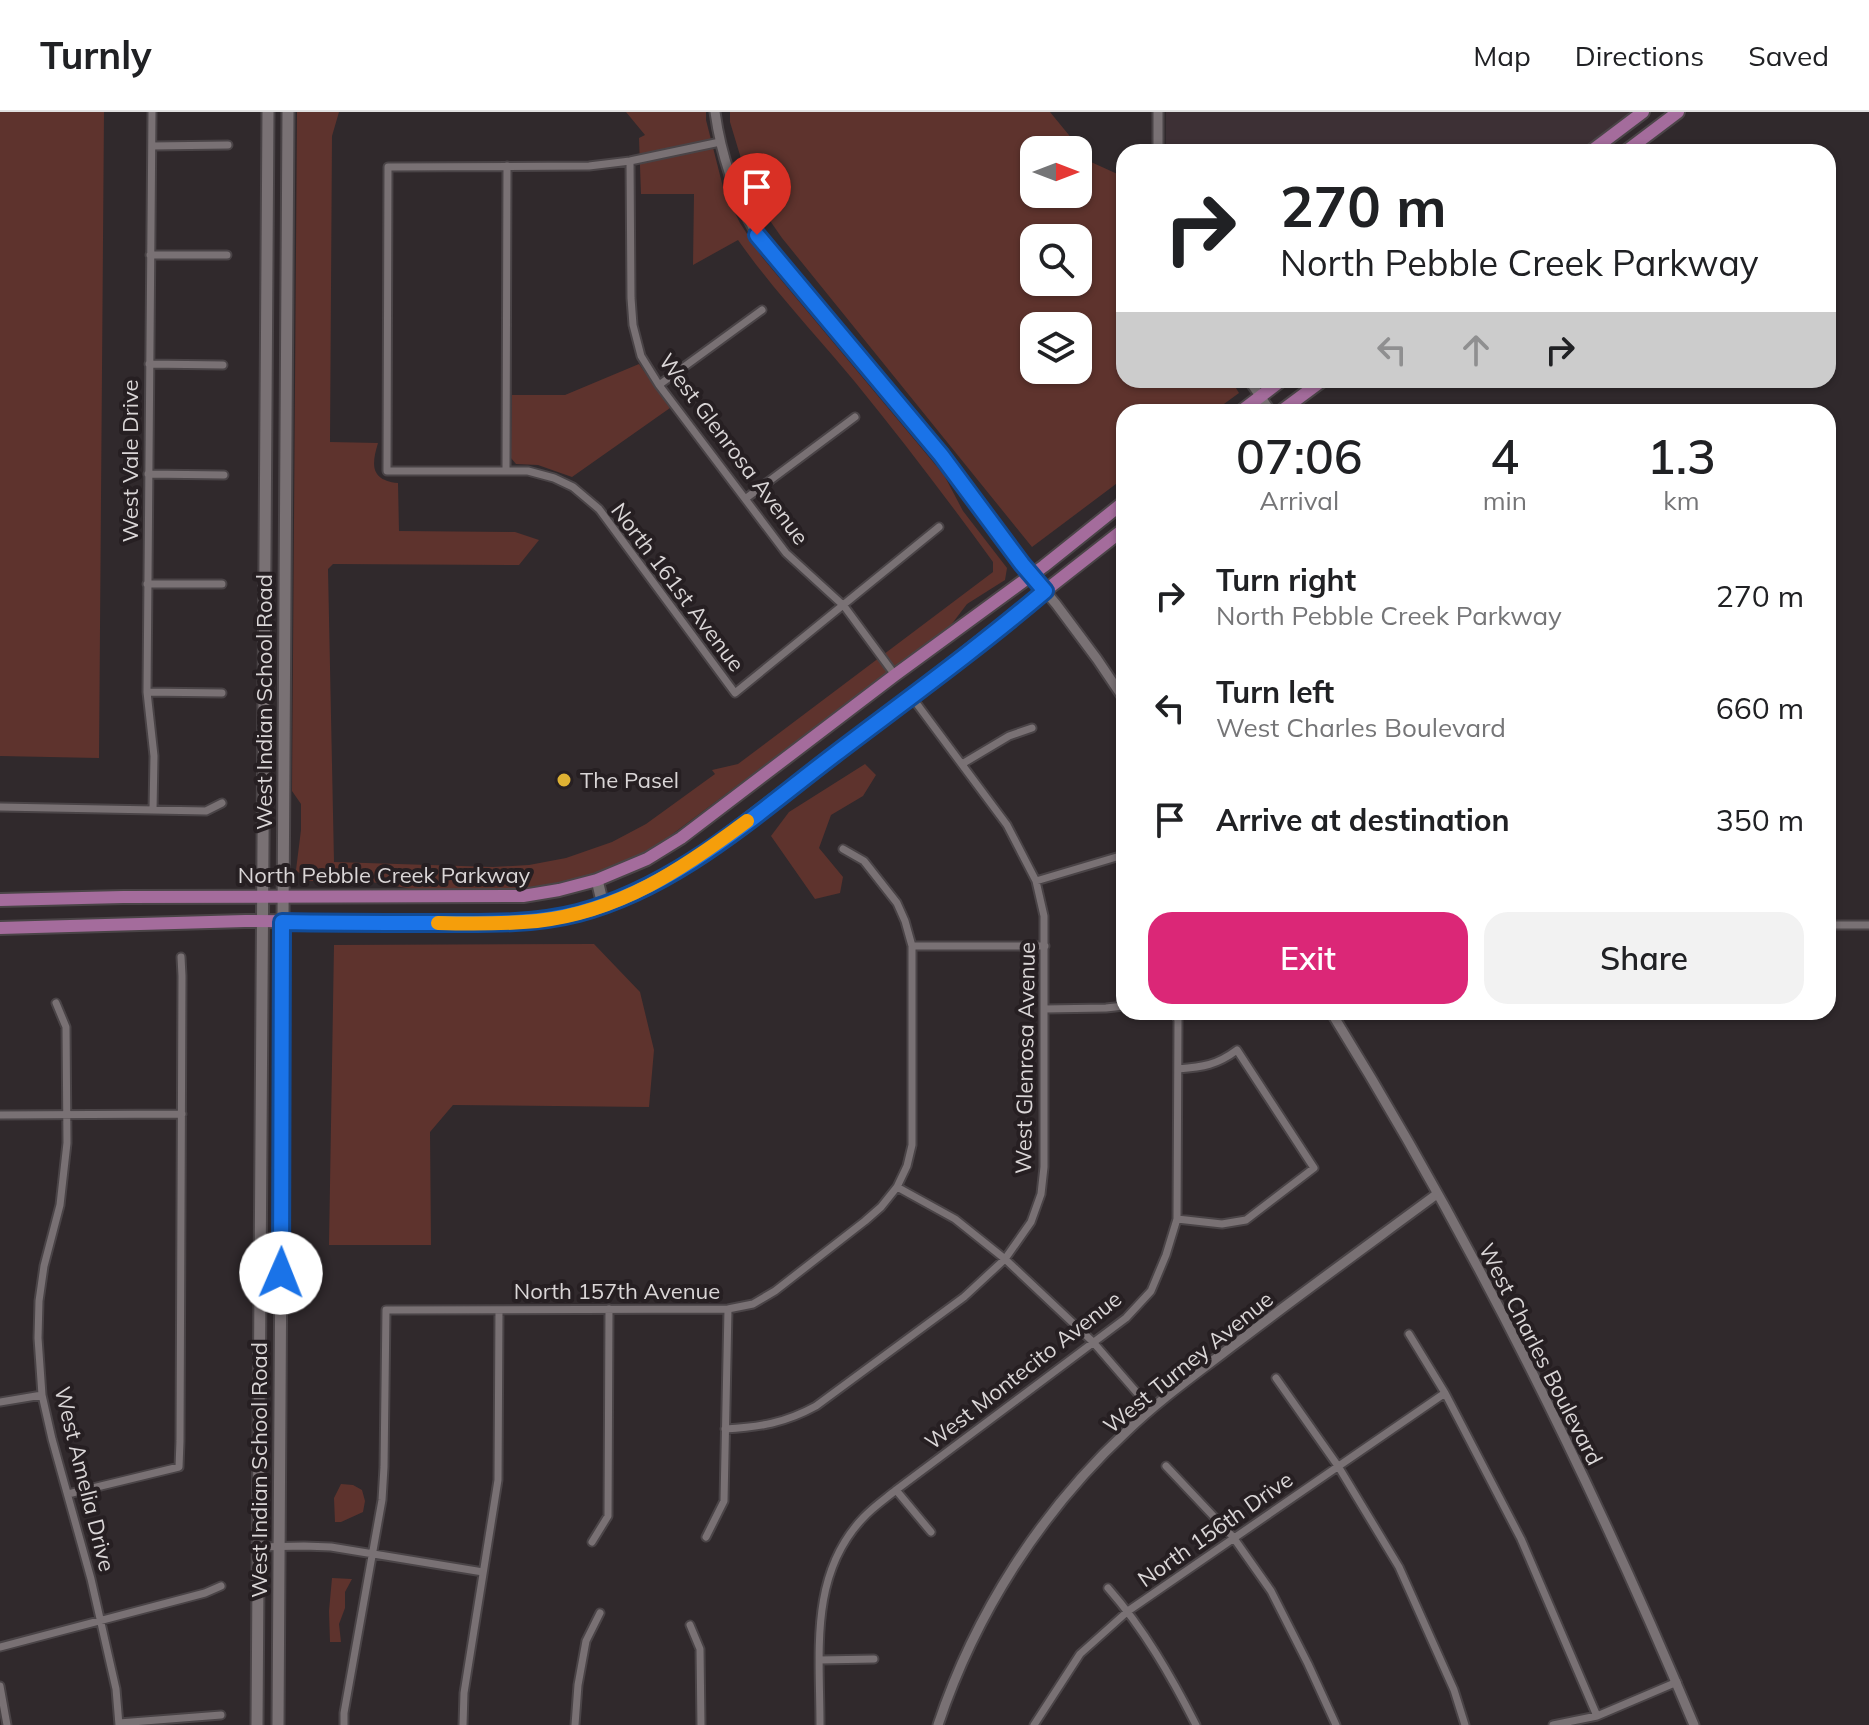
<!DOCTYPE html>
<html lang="en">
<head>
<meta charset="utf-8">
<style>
  :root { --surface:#fff; --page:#f2f2f2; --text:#202124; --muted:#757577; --line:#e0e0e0; --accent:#db2777 }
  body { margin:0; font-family:Mulish,sans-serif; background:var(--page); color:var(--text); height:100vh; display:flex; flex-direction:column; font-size:30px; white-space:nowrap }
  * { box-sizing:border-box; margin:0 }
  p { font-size:26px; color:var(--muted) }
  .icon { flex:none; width:44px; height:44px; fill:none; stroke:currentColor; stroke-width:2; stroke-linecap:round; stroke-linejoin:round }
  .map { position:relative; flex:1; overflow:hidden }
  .panel { position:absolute; left:1116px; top:292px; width:720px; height:616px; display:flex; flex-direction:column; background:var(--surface); border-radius:24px; box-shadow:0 2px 6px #0004 }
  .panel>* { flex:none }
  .guide { position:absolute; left:1116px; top:32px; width:720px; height:244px; border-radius:24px; box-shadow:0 2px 6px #0004; background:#fff; color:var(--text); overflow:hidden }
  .needle { width:52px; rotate:90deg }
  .buttons { position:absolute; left:1020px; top:24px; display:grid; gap:16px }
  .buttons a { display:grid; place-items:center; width:72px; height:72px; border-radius:16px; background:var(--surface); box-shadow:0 2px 6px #0004; font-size:40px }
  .pin { position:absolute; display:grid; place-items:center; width:68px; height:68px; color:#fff; margin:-82px -34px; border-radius:50% 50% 50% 0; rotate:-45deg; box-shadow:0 0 8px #0007 }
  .pin .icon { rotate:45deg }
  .me { position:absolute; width:88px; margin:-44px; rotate:1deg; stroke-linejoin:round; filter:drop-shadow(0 0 6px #0008) }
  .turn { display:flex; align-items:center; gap:28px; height:168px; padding:0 32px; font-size:36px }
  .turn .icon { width:104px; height:104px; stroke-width:2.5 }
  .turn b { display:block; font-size:56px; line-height:68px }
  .lanes { display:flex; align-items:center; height:76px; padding:0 32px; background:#0003; justify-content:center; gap:40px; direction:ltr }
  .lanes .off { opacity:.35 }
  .eta { display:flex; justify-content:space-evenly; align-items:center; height:136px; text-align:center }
  .eta b { font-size:48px; font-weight:600; line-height:56px }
  .primary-button { display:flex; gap:16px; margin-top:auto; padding:16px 32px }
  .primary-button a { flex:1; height:92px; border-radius:24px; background:var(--accent); color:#fff; font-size:32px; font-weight:600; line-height:92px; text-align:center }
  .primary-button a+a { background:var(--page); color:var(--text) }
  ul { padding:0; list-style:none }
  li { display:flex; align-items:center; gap:24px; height:112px; padding:0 32px }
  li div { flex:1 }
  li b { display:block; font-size:30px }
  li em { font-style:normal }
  header { display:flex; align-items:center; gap:48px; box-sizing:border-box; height:112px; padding:0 40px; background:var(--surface); border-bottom:2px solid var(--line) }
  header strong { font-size:38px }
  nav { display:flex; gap:44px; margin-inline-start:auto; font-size:28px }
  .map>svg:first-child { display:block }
</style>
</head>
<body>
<header>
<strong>Turnly</strong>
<nav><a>Map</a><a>Directions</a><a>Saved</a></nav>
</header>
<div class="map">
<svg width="1869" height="1613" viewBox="0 0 1869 1613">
  <rect width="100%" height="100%" fill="#30292c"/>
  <!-- built -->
  <path fill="#3d3035" d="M1166 0H1632L1578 40H1166Z"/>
  <!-- green -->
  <path fill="#5e332d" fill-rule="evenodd" d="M0 0H104L99 646 0 644Z
    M297 0H339L332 24 330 330 378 331C371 354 371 368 398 371L399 419 515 420 539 428 519 453 333 452 328 457 334 750 493 755 529 753 566 746 612 730 646 712 715 662 712 658 738 652 993 460V450C948 388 903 329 855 270 816 223 774 179 738 128L693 153 694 82H641L639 26 645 23 626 0H706V8L724 79 740 111 762 145 944 363 963 399 1007 456 1005 468 967 492 951 513 654 736 618 753 575 768 547 774 509 778 412 777 366 769H308L296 758 301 718V692L292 679Z
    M730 0H1050L1091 50 1124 65V268H1231L1239 281 1213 300H1124V366L1032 435 782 126 752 83 730 10ZM1078 38V82H1034V38ZM1078 126V170H1034V126ZM1078 214V258H1034V214Z
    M639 252 670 296 572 365 538 353 516 352 511 346 512 283H565Z
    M865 652 876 663 863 684 831 703 819 736 843 765 840 781 815 787 771 724 789 700Z
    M594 832 640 880 654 938 649 995 453 993 430 1020 431 1133H329L334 833Z
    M341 1372 353 1373 362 1378 365 1389 363 1400 341 1410H335L334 1386Z
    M332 1466 352 1467 345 1480V1496L339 1512 341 1530H330L329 1499Z"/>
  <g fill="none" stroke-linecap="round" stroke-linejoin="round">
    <!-- minor casing -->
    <g stroke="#4a4447" stroke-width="11">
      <path id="minor" d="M152 0 147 580 154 644 153 698
        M720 30 630 49 589 54 388 55 387 359H528L554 366 573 375 599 397 735 581 939 415
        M152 34 228 33
        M630 49 631 186 633 213 641 244 659 273 786 441 844 494 895 563
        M150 143H227
        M149 252 223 253
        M659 273 762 198
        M506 359 507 54
        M148 362 224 363
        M745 387 855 305
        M147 472H222
        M147 580 222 581
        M962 652 1009 624 1032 616
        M0 695 206 699 222 691
        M1036 769 1120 744
        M1828 813H1869
        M912 834H1045
        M56 891 66 915 67 1031 60 1093 44 1154 39 1189 38 1226 42 1283 52 1327 91 1467 116 1577 119 1613
        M1045 897 1106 896 1124 894
        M0 1003 182 1002
        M897 1075 955 1107 1005 1147 1093 1230 1151 1297
        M1177 1107 1222 1112 1246 1108 1314 1056 1237 938C1217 953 1203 955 1178 957
        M1409 1222 1445 1281 1521 1427 1597 1604
        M1276 1266 1338 1354 1399 1455 1454 1578 1465 1613
        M0 1290 42 1283
        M725 1317C760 1315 785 1311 816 1294L964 1185 1005 1147 1031 1110 1041 1082 1044 1055V804L1036 769 1007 713 911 584
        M1166 1354 1233 1425 1271 1479 1308 1552 1336 1613
        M896 1378 931 1420
        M68 1382 179 1355 180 1329 182 864 181 845
        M706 1425 724 1389 728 1197
        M592 1430 608 1404 609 1197
        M258 1435 304 1434 331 1435 483 1460
        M1108 1476C1144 1517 1171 1564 1196 1613
        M690 1513 700 1537 701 1613
        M0 1535 205 1481 221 1474
        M820 1548 874 1547
        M0 1574 7 1613
        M119 1611 221 1603
        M344 1613V1601L382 1388 384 1355 386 1198 728 1197 753 1192 775 1179 865 1109 881 1095 897 1075 907 1054 912 1033V834L905 809 897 791 864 749 843 737
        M463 1613 464 1581 498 1368 499 1198
        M575 1613 578 1573 586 1529 600 1501
        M820 1613C820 1540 809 1463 863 1406 873 1395 885 1387 896 1378L1126 1206 1151 1179 1166 1143 1177 1107 1178 908 1174 900
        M1034 1613 1080 1542 1128 1499 1445 1281
        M1553 1613 1597 1604 1677 1570"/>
    </g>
    <!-- tertiary casing -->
    <g stroke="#4a4447" stroke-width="13">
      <path id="tertiary" d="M715 0C721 44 735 84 757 123L955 361 1022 452 1056 492 1097 547 1124 587
        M1158 0V40
        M1249 268 1271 300
        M1331 900C1472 1127 1591 1367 1694 1613
        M938 1613C975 1502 1041 1399 1127 1319 1159 1288 1196 1262 1231 1235 1299 1183 1368 1133 1437 1082"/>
    </g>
    <!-- secondary casing -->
    <g stroke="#4a4447" stroke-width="15">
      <path id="secondary" d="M597 768 603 793
        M257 1613 268 0
        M278 1613 288 0"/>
    </g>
    <!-- primary casing -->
    <g stroke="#4a4447" stroke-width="16">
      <path id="primary" d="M1590 40 1643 0
        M1625 40 1678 0
        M1240 300 1282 268
        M1280 300 1323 268
        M0 788 123 785 523 784 559 778 597 768 647 747 681 726 895 563 1044 454 1124 390
        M0 816 245 809 495 811 539 808 568 803 603 793 663 767 701 743 911 584 1124 417"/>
    </g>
    <!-- minor -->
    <use href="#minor" stroke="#797174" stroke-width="7"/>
    <!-- tertiary -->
    <use href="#tertiary" stroke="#797174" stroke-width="9"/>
    <!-- secondary -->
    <use href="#secondary" stroke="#797174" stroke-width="11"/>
    <!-- primary -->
    <use href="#primary" stroke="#a46c9c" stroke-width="12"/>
  </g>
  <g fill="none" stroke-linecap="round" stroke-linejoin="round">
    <!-- route casing -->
    <g stroke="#114b97" stroke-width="20">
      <path id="route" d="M281 1161 282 810C333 811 383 811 434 811 482 811 531 813 578 801 677 775 755 703 834 643 905 589 977 537 1045 479L1022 452 941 343 757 123"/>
    </g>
    <!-- route -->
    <use href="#route" stroke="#1a73e8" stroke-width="14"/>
    <!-- slow -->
    <path stroke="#f59e0b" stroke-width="14" d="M438 811C471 812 504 812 537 809 619 800 683 757 747 709"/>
  </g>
  <!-- markers -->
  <circle fill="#deb133" stroke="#261f22" stroke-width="3" cx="564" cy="668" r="8"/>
  <g text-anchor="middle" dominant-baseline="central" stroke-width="8" stroke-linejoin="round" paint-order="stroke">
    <!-- street labels -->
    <g font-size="22" fill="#dad6d7" stroke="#261f22">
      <text transform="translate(734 337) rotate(53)">West Glenrosa Avenue</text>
      <text transform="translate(130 349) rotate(-90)">West Vale Drive</text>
      <text transform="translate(678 475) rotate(53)">North 161st Avenue</text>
      <text transform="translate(264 590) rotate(-90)">West Indian School Road</text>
      <text x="384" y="763">North Pebble Creek Parkway</text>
      <text transform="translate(1025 946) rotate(-89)">West Glenrosa Avenue</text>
      <text x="617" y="1179">North 157th Avenue</text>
      <text transform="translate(1541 1242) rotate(63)">West Charles Boulevard</text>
      <text transform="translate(1188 1250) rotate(-39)">West Turney Avenue</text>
      <text transform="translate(1023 1258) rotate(-38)">West Montecito Avenue</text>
      <text transform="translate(259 1358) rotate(-90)">West Indian School Road</text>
      <text transform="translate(85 1367) rotate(76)">West Amelia Drive</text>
      <text transform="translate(1215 1417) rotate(-35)">North 156th Drive</text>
    </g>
    <!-- poi labels -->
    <g font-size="22" fill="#dad6d7" stroke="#261f22" text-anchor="start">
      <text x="580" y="668">The Pasel</text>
    </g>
  </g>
</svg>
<div class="buttons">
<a><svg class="needle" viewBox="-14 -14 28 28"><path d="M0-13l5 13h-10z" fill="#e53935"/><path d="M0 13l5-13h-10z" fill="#757577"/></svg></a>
<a><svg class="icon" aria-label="search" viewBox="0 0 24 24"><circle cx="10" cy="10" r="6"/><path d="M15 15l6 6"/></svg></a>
<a><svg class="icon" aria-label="layers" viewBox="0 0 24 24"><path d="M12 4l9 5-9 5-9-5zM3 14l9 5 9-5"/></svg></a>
</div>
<div class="pin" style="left:757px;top:123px;background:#d93025"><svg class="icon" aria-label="arrive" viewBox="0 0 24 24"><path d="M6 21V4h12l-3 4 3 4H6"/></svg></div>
<svg class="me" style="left:281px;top:1161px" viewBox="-20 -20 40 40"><circle r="19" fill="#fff"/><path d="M0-13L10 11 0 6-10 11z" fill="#1a73e8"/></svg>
<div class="guide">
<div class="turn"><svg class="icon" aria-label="right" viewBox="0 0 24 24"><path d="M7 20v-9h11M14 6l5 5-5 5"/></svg><div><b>270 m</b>North Pebble Creek Parkway</div></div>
<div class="lanes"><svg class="icon off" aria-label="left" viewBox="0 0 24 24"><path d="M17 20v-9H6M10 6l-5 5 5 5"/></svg><svg class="icon off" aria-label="ahead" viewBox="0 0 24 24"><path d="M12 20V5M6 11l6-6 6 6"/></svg><svg class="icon" aria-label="right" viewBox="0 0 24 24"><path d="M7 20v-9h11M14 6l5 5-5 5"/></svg></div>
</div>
<section class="panel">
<div class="eta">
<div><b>07:06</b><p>Arrival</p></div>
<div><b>4</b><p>min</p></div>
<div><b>1.3</b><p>km</p></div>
</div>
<ul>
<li><svg class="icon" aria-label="right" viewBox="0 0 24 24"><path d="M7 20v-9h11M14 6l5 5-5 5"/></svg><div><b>Turn right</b><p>North Pebble Creek Parkway</p></div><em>270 m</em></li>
<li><svg class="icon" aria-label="left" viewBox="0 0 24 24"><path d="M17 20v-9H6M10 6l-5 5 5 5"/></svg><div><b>Turn left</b><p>West Charles Boulevard</p></div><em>660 m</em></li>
<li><svg class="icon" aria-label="arrive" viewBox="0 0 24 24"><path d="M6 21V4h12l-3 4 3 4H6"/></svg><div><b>Arrive at destination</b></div><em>350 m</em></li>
</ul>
<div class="primary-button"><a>Exit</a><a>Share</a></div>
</section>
</div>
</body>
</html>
